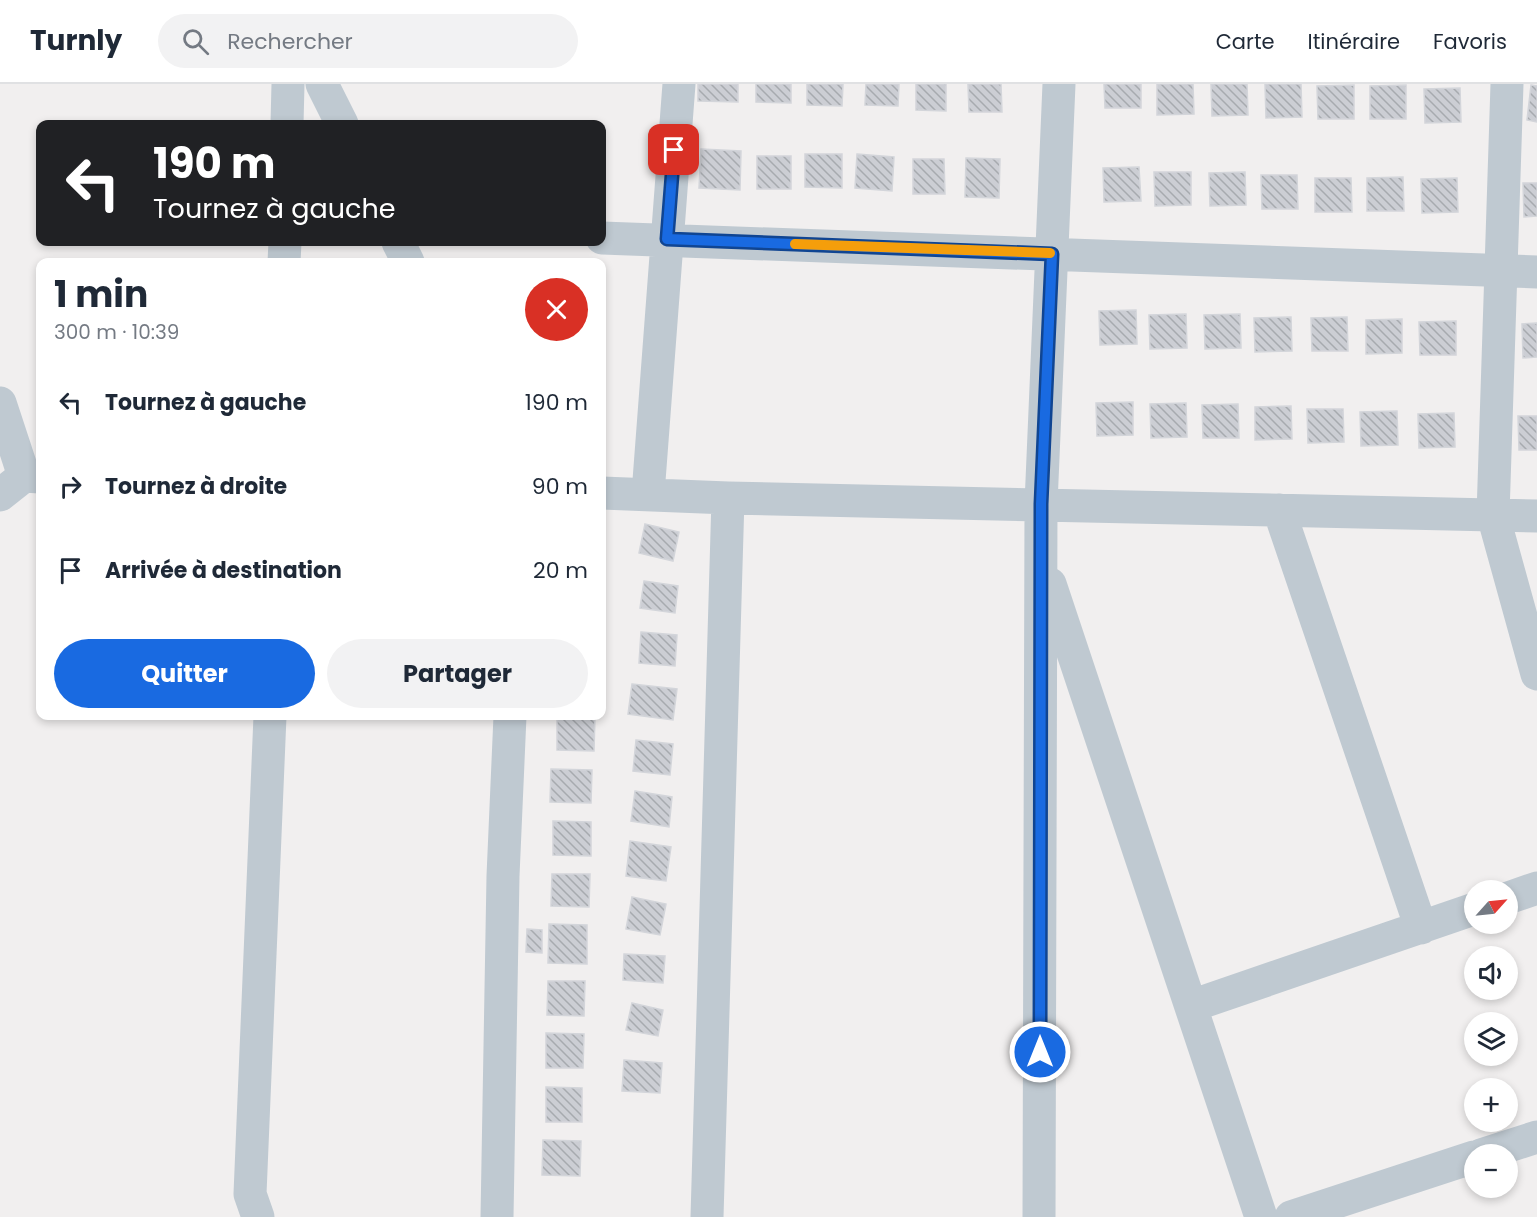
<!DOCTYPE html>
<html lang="fr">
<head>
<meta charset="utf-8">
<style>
  :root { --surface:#fff; --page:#f2f2f3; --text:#1f2937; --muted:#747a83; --line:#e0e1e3; --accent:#196ae1 }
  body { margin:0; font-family:Poppins,sans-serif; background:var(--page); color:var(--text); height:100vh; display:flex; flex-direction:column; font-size:22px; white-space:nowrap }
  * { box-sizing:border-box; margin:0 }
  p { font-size:20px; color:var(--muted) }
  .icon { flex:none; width:33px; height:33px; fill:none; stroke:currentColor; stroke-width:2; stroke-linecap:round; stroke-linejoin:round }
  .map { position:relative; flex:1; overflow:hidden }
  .drawer { position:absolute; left:36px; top:174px; width:570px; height:462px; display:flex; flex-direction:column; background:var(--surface); border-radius:12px; box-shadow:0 3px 9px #0003 }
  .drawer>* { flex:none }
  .banner { position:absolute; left:36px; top:36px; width:570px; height:126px; border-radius:12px; box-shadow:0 3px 9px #0003; background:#202124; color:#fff; overflow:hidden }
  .needle { width:39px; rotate:63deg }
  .buttons { position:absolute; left:1464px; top:796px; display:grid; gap:12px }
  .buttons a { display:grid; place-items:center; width:54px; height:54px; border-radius:50%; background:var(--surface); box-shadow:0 3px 9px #0003; font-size:30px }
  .pin { position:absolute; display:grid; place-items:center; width:51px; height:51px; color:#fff; margin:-26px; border-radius:12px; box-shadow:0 3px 9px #0006 }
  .me { position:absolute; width:66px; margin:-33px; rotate:0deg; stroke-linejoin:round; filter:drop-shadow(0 0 4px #0008) }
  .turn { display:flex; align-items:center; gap:21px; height:126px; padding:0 18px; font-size:27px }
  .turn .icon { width:78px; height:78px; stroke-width:2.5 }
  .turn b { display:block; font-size:42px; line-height:51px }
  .round { display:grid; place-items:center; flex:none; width:63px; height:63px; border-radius:32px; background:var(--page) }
  .head { display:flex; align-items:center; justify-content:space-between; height:102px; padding:0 18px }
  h1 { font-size:36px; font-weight:700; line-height:45px }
  .action { display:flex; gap:12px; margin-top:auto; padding:12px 18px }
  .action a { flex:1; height:69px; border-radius:36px; background:var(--accent); color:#fff; font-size:24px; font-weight:700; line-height:69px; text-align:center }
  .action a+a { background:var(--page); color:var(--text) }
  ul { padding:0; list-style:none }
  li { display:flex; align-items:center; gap:18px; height:84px; padding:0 18px }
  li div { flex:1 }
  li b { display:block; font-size:22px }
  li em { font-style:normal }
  header { display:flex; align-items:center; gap:36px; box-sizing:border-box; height:84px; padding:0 30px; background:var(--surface); border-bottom:2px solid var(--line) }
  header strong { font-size:28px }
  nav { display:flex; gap:33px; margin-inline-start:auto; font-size:21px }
  .search { width:420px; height:54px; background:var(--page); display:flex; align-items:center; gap:15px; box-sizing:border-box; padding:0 21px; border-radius:33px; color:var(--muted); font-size:22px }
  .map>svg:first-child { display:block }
</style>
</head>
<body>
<header>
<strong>Turnly</strong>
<div class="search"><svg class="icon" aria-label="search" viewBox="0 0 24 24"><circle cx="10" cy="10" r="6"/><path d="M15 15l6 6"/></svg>Rechercher</div>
<nav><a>Carte</a><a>Itinéraire</a><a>Favoris</a></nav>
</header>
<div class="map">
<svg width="1537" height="1133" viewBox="0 0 1537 1133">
  <defs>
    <pattern id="building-back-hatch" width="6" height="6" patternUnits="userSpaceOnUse" patternTransform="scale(1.5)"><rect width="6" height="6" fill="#ccced4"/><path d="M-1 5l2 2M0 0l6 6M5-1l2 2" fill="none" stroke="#a7aaaf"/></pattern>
  </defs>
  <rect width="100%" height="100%" fill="#f1efef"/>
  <!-- building -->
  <path fill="url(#building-back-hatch)" stroke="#d3d5da" stroke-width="1.5" d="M698 0H738V18L698 17Z
    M756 0H791V19L756 18Z
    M807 0H843L842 22 807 21Z
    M866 0H899L898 22 865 21Z
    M916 0H946V27L916 26Z
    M968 0H1001L1002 28H969Z
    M1104 0H1141V24H1105Z
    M1157 0H1193L1194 30 1157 31Z
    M1211 0H1247L1248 31 1212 32Z
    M1265 0H1301L1302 33 1266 34Z
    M1354 1V35H1318L1317 2Z
    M1406 1V35H1370V2Z
    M1531 1 1537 2V38L1527 36Z
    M1460 4 1461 38 1425 39 1424 5Z
    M701 65 741 67 740 106 699 104Z
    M805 70H842V104L805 103Z
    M857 70 894 73 892 107 855 104Z
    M757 72H791V105H757Z
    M966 74 1000 75 999 114 965 113Z
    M913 75H944L945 110H913Z
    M1139 83 1141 117 1104 118 1103 84Z
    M1154 88H1191V121L1155 122Z
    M1245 88 1246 121 1210 122 1209 89Z
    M1261 91H1297L1298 125H1262Z
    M1403 93 1404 127H1367V94Z
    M1315 94H1351L1352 128H1315Z
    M1457 94 1458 128 1422 129 1421 95Z
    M1523 99H1537V132L1524 133Z
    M1136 226 1137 260 1100 261 1099 227Z
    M1186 230 1187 264 1150 265 1149 231Z
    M1240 230 1241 264 1205 265 1204 231Z
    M1291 233 1292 267 1255 268 1254 234Z
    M1347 233 1348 267H1312L1311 234Z
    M1402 235V269L1366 270V236Z
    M1456 237V271H1420L1419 238Z
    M1537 239V273L1523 274 1522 240Z
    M1133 318V351L1097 352 1096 319Z
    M1186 319 1187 353 1151 354 1150 320Z
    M1238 320 1239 354H1203L1202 321Z
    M1291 322 1292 355 1255 356V323Z
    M1307 325H1343L1344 358 1308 359Z
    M1397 327 1398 361 1361 362 1360 328Z
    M1454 329 1455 363 1419 364 1418 330Z
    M1518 332H1537V366H1519Z
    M645 440 679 448 673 477 639 469Z
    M644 497 678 502 675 529 640 524Z
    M641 548 677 551 675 582 639 579Z
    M632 600 677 605 673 636 628 630Z
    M557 632H595L594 667 557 666Z
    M636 656 673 660 670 691 633 687Z
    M551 685 592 686 591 719 550 718Z
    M635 707 672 713 669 743 631 737Z
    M553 737 591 738V772L553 771Z
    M630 757 671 763 666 797 626 792Z
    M552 790H590L589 823 551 822Z
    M632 813 666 820 660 851 626 845Z
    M549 840 587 841V880L548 879Z
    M527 845 542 846V869L526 868Z
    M624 870 665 872 663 899 623 896Z
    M548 897H585L584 932 547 931Z
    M632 919 663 926 658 952 626 946Z
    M546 949 584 950 583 984H546Z
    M624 976 662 979 660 1009 622 1007Z
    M546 1003 582 1004V1038H546Z
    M543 1056 581 1057 580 1092 542 1091Z"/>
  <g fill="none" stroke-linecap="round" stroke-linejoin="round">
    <!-- street -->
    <path stroke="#bfc9d1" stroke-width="33" d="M322 0 342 40
      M1507 0 1493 431 1537 590
      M287 40 288 0
      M602 154 1537 188
      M398 158 408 178
      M284 178 285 158
      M0 319 24 392 40 393
      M602 409 728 414 1537 432
      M648 410 679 0
      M0 411 24 392
      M1279 426 1421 844
      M1050 500 1261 1133
      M1508 814 1537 804
      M1191 922 1474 825
      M1481 1071 1537 1053
      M258 1133 250 1110 270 632
      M497 1133 503 792 510 632
      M707 1133 728 414
      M1039 1133 1041 420 1059 0
      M1291 1133 1474 1073"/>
  </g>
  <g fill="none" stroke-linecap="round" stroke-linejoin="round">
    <!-- route casing -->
    <g stroke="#104592" stroke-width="15">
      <path id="route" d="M674 66 667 155 1052 170 1041 420 1040 968"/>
    </g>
    <!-- route -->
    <use href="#route" stroke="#196ae1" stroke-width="10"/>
    <!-- slow -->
    <path stroke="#f59e0b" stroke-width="10" d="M795 160 1050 169"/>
  </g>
</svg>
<div class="buttons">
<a><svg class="needle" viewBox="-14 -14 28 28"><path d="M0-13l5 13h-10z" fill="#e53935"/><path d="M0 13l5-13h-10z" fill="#747a83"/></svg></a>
<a><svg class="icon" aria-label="sound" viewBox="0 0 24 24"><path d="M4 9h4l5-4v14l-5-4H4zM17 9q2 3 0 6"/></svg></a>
<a><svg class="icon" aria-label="layers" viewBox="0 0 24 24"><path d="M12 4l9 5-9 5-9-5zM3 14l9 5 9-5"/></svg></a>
<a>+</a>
<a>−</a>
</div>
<div class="pin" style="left:674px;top:66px;background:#d93025"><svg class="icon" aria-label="arrive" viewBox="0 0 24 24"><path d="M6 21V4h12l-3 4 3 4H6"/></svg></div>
<svg class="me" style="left:1040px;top:968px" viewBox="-20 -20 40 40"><circle r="17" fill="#196ae1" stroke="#fff" stroke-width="3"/><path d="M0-11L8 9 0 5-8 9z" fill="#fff"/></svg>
<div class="banner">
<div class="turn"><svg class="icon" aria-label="left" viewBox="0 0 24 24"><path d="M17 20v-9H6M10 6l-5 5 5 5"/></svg><div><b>190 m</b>Tournez à gauche</div></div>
</div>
<section class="drawer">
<div class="head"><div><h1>1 min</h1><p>300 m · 10:39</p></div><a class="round" style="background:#d93025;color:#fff"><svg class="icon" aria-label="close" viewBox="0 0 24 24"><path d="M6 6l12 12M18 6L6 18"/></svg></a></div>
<ul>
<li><svg class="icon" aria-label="left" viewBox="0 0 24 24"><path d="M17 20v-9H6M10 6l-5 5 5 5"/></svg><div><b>Tournez à gauche</b></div><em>190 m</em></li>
<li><svg class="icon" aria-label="right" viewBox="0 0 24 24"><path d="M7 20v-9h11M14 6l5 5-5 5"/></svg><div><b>Tournez à droite</b></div><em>90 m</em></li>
<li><svg class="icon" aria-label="arrive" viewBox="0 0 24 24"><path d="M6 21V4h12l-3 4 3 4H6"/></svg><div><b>Arrivée à destination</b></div><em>20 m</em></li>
</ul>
<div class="action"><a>Quitter</a><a>Partager</a></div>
</section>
</div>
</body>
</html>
